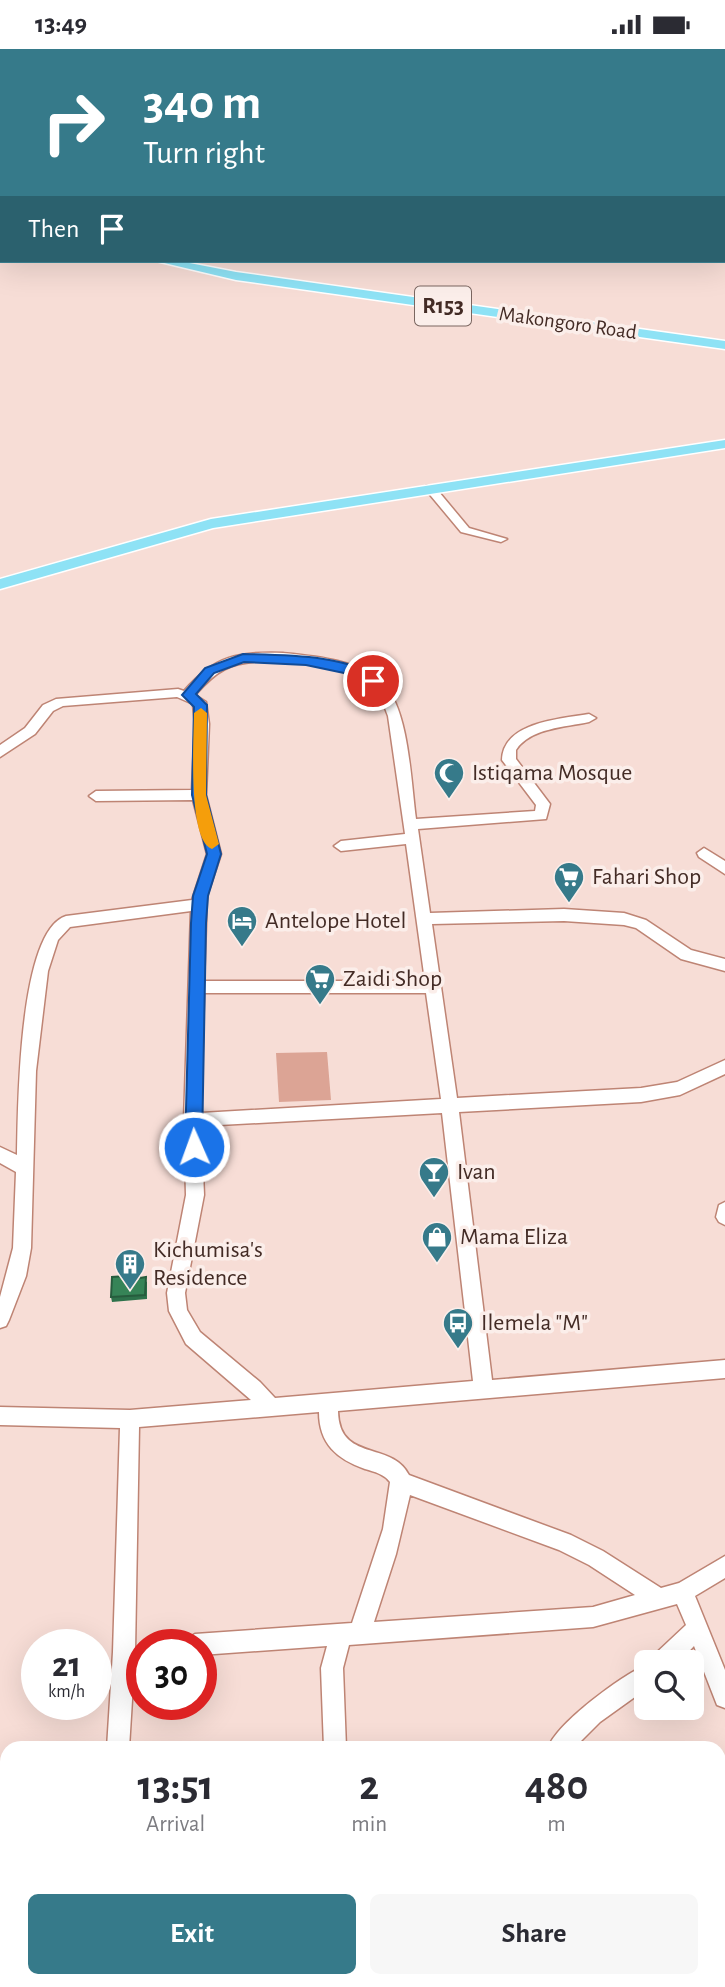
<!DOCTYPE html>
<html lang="en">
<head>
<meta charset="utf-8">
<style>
  :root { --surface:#fff; --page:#f7f7f7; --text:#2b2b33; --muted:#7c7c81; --accent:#367a8a }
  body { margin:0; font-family:"Alegreya Sans",sans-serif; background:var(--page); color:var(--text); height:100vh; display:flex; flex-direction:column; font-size:26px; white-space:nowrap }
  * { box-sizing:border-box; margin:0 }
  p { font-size:23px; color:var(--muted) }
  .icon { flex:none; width:38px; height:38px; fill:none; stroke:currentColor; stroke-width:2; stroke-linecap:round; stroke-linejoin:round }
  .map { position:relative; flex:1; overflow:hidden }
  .panel { position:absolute; left:0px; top:1692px; width:726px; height:247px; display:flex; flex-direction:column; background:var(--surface); border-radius:21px 21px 0 0; box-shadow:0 7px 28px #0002 }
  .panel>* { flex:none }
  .banner { position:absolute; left:0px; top:0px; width:726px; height:214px; box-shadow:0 7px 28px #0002; background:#367a8a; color:#fff; overflow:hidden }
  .buttons { position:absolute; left:634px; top:1601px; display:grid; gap:14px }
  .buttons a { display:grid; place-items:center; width:70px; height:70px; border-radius:10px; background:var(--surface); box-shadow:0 7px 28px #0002; font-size:35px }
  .speed { position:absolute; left:21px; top:1580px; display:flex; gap:14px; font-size:35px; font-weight:700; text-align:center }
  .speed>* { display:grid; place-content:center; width:91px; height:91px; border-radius:50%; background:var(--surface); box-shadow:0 7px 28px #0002; line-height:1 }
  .speed small { font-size:18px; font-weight:400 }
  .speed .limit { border:10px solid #d22; background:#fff; color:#111 }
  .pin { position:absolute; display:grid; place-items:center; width:60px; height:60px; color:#fff; margin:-30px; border:4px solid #fff; border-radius:50%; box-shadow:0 2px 7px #0007 }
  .me { position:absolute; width:77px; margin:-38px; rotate:358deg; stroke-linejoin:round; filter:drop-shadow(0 0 5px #0008) }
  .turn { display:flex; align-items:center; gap:24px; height:147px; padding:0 28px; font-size:32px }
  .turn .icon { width:91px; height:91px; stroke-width:2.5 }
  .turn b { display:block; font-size:49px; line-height:60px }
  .then { display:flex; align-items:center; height:66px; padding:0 28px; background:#0003; gap:14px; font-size:26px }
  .eta { display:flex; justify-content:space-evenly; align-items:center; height:119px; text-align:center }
  .eta b { font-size:42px; font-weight:700; line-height:49px }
  .primary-button { display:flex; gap:14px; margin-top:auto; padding:14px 28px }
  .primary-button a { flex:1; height:80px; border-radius:10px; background:var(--accent); color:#fff; font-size:28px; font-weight:700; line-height:80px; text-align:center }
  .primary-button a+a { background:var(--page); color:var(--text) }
  .status { display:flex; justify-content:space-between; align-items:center; height:49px; padding:0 35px; background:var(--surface); direction:ltr }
  .status svg { height:19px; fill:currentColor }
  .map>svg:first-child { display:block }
</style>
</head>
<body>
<div class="status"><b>13:49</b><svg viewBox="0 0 49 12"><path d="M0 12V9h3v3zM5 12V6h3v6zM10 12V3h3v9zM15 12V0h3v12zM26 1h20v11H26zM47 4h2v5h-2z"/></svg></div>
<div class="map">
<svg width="725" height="1938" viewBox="0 0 725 1938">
  <rect width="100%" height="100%" fill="#f7ddd6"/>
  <!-- green -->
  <path fill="#dca495" d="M327 1003 331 1051 279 1053 276 1004Z"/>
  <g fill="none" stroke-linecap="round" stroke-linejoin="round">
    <!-- canal -->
    <path fill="#c0c9f5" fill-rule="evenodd" d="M0 74H2L0 80Z"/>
    <!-- minor casing -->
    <g stroke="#be8474" stroke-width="3">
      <path id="minor" d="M42 0H51L40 2Z
        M0 13H2V18H0Z
        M0 34H2L0 40Z
        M426 437H434L469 479 507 490 501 493 461 483 426 441Z
        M283 604C315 607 361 611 384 636 409 661 411 734 416 770L535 762 536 756 502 711C503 673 560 670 589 665L596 669 589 673C566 678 530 679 516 701V710L550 755 546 770 418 780 430 864 564 860 624 864 646 871 691 901 725 910V922L681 910 636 879 624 876 564 872 432 875 457 1049 641 1039 677 1033 725 1011V1025L680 1046 641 1053 459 1063 492 1331 725 1311V1329L338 1362C339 1414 391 1391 409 1426L571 1486 603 1502 661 1539 679 1534 725 1507V1529L695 1547 725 1621V1659L717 1656 694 1597 678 1614H652L654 1606 686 1576 677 1555 593 1578 349 1596 343 1619 346 1699H324L321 1619 327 1597 201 1606V1596H184L188 1589 195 1585 352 1574 383 1480 390 1433C384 1425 375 1423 365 1420 337 1410 319 1395 319 1363L139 1378 135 1603 129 1699H107L113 1603 120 1379 0 1376V1358L130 1361 251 1351 186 1295 169 1262 167 1244 186 1146 184 1071 191 862 70 878 58 891 48 922 36 1022 31 1199 26 1227 9 1271 6 1277 0 1279V1248L13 1199 16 1123 0 1114V1098L17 1106C18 1061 18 882 66 867L192 851 207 805 193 751 96 752 89 747 96 742 192 741 195 675 193 655 177 648 63 657 53 662 35 685 0 708V696L25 679 43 656 56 650 178 640 184 642C215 606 238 603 283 604ZM263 612C298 612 351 614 376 643 382 649 385 659 388 667L405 785 341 792 334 797 341 802 406 795 425 932H204L207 847 221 805 206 746 209 675 206 653 195 646C217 621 229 614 263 612ZM204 944H426L441 1050 201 1064ZM442 1064 473 1332 275 1349 260 1333 200 1283 187 1261 185 1244 204 1146 201 1077ZM410 1446 559 1501 589 1516 635 1546 593 1558 374 1573 396 1505Z
        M704 799 725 812V825L699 808 697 804Z
        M725 1153V1176L719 1173 716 1168 719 1156Z
        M646 1616V1640L600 1673 574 1699H548C557 1674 621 1627 646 1616Z
        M101 1932H125V1938H101Z
        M313 1932H337L336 1938H312Z"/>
    </g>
    <!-- major casing -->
    <g stroke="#fff" stroke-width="3">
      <path id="major" d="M0 159 2 160V167H0Z
        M156 212H179L236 223 725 292V300L236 231Z
        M725 391V399L213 479 0 540V530L211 470Z"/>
    </g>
    <!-- minor -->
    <use href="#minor" fill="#fff" fill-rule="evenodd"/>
    <!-- major -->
    <use href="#major" fill="#8ee2f5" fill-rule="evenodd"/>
  </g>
  <!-- wall -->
  <path fill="#2e724b" d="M140 1226 141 1229 147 1233V1250L112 1253 111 1248Z"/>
  <!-- building -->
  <path fill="#368457" stroke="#265c3d" stroke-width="2" d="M140 1226V1229L146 1228 145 1246 111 1248 112 1228Z"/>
  <!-- route -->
  <path fill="#1a73e8" stroke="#114b97" stroke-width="2" d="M243 605C280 606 353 605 380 632L373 637 344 624 306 616 244 613 214 624 196 645 207 656 206 746 221 805 208 847 206 874 202 1098 194 1105 185 1098 191 874 193 847 207 805 192 746 194 658 182 646 205 619Z"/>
  <!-- slow -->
  <path fill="#f59e0b" d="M201 659 207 664 206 746 219 795 212 800C187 792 194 687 194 664Z"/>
  <!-- icons -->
  <defs>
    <g id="mosque-pin" transform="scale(1.575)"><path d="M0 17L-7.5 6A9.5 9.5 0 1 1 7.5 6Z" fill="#367a8a" stroke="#fbeeea"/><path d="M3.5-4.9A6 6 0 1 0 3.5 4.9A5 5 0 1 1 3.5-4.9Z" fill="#fff"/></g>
    <g id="supermarket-pin" transform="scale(1.575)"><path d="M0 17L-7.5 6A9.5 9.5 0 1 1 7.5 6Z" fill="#367a8a" stroke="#fbeeea"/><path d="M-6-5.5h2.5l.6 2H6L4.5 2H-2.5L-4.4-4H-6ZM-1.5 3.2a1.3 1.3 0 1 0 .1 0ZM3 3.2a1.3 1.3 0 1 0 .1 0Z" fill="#fff"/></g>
    <g id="hotel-pin" transform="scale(1.575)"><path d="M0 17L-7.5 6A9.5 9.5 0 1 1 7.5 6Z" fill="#367a8a" stroke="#fbeeea"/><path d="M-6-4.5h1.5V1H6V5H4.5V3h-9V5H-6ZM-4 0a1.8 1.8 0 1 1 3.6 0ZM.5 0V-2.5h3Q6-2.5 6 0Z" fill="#fff"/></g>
    <g id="bar-pin" transform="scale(1.575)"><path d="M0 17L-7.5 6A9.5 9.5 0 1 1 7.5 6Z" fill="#367a8a" stroke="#fbeeea"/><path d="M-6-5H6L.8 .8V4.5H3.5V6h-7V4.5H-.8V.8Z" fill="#fff"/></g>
    <g id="shop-pin" transform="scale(1.575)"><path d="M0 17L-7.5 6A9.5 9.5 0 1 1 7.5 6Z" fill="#367a8a" stroke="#fbeeea"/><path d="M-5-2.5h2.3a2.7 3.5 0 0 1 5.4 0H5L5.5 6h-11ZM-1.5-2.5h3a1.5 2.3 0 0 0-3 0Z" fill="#fff"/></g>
    <g id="building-pin" transform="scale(1.575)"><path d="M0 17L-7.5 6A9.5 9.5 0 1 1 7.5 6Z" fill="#367a8a" stroke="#fbeeea"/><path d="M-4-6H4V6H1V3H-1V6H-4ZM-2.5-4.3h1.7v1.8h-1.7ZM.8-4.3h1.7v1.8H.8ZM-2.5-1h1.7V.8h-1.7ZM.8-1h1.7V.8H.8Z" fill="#fff"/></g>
    <g id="bus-pin" transform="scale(1.575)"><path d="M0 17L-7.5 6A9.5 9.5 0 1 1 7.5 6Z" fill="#367a8a" stroke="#fbeeea"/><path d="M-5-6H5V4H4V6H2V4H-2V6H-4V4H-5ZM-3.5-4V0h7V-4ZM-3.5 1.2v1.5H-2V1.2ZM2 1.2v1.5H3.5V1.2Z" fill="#fff"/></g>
  </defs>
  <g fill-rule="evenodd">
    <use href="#mosque-pin" x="449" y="724"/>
    <use href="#supermarket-pin" x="569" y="828"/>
    <use href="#hotel-pin" x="242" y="872"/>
    <use href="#supermarket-pin" x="320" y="930"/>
    <use href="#bar-pin" x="434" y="1123"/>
    <use href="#shop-pin" x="437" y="1188"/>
    <use href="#building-pin" x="130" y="1215"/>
    <use href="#bus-pin" x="458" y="1274"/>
  </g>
  <g text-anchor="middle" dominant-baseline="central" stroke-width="7" stroke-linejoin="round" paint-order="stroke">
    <!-- far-street labels -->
    <g font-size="21" fill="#432b25" stroke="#fbeeea">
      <text transform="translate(568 274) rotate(8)">Makongoro Road</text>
    </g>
    <!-- shield labels -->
    <rect fill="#fbeeea" stroke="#7a6660" stroke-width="2" x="415" y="237.5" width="56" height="39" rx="5"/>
    <g font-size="23" font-weight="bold" fill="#432b25">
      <text x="443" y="257">R153</text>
    </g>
    <!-- poi labels -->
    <g font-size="24" fill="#432b25" stroke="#fbeeea" text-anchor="start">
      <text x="472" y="724">Istiqama Mosque</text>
      <text x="592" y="828">Fahari Shop</text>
      <text x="265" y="872">Antelope Hotel</text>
      <text x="343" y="930">Zaidi Shop</text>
      <text x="457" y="1123">Ivan</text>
      <text x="460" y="1188">Mama Eliza</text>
      <text x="153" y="1201">Kichumisa's<tspan x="153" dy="28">Residence</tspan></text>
      <text x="481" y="1274">Ilemela "M"</text>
    </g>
  </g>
</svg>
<div class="buttons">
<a><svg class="icon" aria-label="search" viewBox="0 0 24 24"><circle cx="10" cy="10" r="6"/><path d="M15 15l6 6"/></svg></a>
</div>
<div class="speed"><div>21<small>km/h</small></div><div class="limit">30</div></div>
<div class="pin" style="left:373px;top:632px;background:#d93025"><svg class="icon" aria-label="arrive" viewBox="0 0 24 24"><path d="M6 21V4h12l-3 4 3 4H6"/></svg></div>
<svg class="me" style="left:194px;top:1098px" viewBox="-20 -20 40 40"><circle r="17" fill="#1a73e8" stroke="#fff" stroke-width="3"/><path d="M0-11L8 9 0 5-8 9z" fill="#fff"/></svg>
<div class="banner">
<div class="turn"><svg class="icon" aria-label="right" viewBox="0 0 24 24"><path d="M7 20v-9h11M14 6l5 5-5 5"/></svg><div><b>340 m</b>Turn right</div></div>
<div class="then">Then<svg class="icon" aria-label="arrive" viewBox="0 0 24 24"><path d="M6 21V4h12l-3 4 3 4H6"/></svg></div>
</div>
<section class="panel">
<div class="eta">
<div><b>13:51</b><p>Arrival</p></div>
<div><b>2</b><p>min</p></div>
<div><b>480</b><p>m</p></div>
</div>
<div class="primary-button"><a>Exit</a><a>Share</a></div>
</section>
</div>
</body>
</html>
